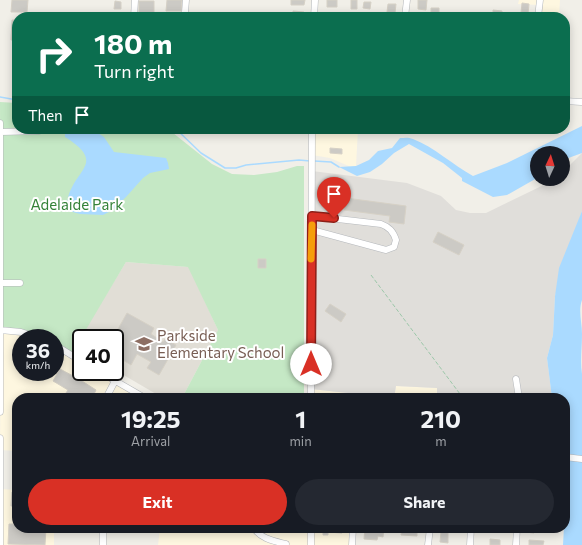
<!DOCTYPE html>
<html lang="en">
<head>
<meta charset="utf-8">
<style>
  :root { --surface:#171b24; --page:#242831; --text:#f1f3f6; --muted:#9ea1a6; --accent:#d93025 }
  body { margin:0; font-family:Commissioner,sans-serif; background:var(--page); color:var(--text); height:100vh; display:flex; flex-direction:column; font-size:15px; white-space:nowrap }
  * { box-sizing:border-box; margin:0 }
  p { font-size:13px; color:var(--muted) }
  .icon { flex:none; width:22px; height:22px; fill:none; stroke:currentColor; stroke-width:2; stroke-linecap:round; stroke-linejoin:round }
  .map { position:relative; flex:1; overflow:hidden }
  .details { position:absolute; left:12px; top:393px; width:558px; height:140px; display:flex; flex-direction:column; background:var(--surface); border-radius:16px; box-shadow:0 2px 10px #0003 }
  .details>* { flex:none }
  .hud { position:absolute; left:12px; top:12px; width:558px; height:122px; border-radius:16px; box-shadow:0 2px 10px #0003; background:#0b6e4f; color:#fff; overflow:hidden }
  .needle { width:26px; rotate:4deg }
  .buttons { position:absolute; left:530px; top:146px; display:grid; gap:8px }
  .buttons a { display:grid; place-items:center; width:40px; height:40px; border-radius:50%; background:var(--surface); box-shadow:0 2px 10px #0003; font-size:20px }
  .speed { position:absolute; left:12px; top:329px; display:flex; gap:8px; font-size:20px; font-weight:700; text-align:center }
  .speed>* { display:grid; place-content:center; width:52px; height:52px; border-radius:50%; background:var(--surface); box-shadow:0 2px 10px #0003; line-height:1 }
  .speed small { font-size:10px; font-weight:400 }
  .speed .limit { border:2px solid #111; border-radius:6px; background:#fff; color:#111 }
  .pin { position:absolute; display:grid; place-items:center; width:34px; height:34px; color:#fff; margin:-41px -17px; border-radius:50% 50% 50% 0; rotate:-45deg; box-shadow:0 0 4px #0007 }
  .pin .icon { rotate:45deg }
  .me { position:absolute; width:44px; margin:-22px; rotate:0deg; stroke-linejoin:round; filter:drop-shadow(0 0 3px #0008) }
  .turn { display:flex; align-items:center; gap:14px; height:84px; padding:0 16px; font-size:18px }
  .turn .icon { width:52px; height:52px; stroke-width:2.5 }
  .turn b { display:block; font-size:28px; line-height:34px }
  .then { display:flex; align-items:center; height:38px; padding:0 16px; background:#0003; gap:8px; font-size:15px }
  .eta { display:flex; justify-content:space-evenly; align-items:center; height:68px; text-align:center }
  .eta b { font-size:24px; font-weight:700; line-height:28px }
  .action { display:flex; gap:8px; margin-top:auto; padding:8px 16px }
  .action a { flex:1; height:46px; border-radius:24px; background:var(--accent); color:#fff; font-size:16px; font-weight:700; line-height:46px; text-align:center }
  .action a+a { background:var(--page); color:var(--text) }
  .map>svg:first-child { display:block }
</style>
</head>
<body>
<div class="map">
<svg width="582" height="545" viewBox="0 0 582 545">
  <rect width="100%" height="100%" fill="#f1efe8"/>
  <!-- commercial -->
  <path fill="#fef7e0" d="M519 0H560L559 17H538L539 5 518 4Z
    M312 129H358L356 166 351 167 330 158 312 155Z
    M1 330 40 338H21V372H55V345L81 361V372H100L145 398H17V451L0 450Z
    M396 386 437 388V398H311V389L394 398Z
    M0 489 17 490V528H54V545H0Z
    M160 528H353L352 545H158Z"/>
  <!-- industrial -->
  <path fill="#e0deda" d="M582 153V211L555 296 553 335 547 358 552 398H437V388L396 386 394 398 311 389 312 171 407 183 441 196 456 210 470 213H486L556 179H563V172Z"/>
  <!-- education -->
  <path fill="#e1ded6" d="M126 262 189 267 218 330 182 398H163L115 370V338H81V350L75 346Z"/>
  <!-- green -->
  <path fill="#c5e8c5" d="M0 102 17 103V129H168L212 164 232 174 254 175 277 172 297 166H304V398H182L218 330 188 267 126 262 71 355 55 345V338H40L1 330Z"/>
  <!-- water -->
  <path fill="#aadaff" d="M582 126V153L563 160V153H537V178L507 195 493 197 462 181V178L443 163 409 144 394 153 382 164 370 172 357 176 339 167 356 166 369 160 378 151 392 148 400 138C404 138 408 137 413 139 434 147 453 165 473 176L507 163Z
    M67 129 95 131 104 137 114 152 166 158 168 163 169 169 150 173 143 178 126 197 111 211 103 215 80 214 69 211C68 207 67 202 68 198 75 169 107 163 65 137V134Z
    M582 211V300C578 311 582 322 582 334 582 348 580 361 582 374V545H563L566 489 565 398H552L547 358 553 335 555 296 559 268Z"/>
  <g fill="none" stroke-linecap="round" stroke-linejoin="round">
    <!-- stream -->
    <path stroke="#aadaff" stroke-width="1.5" d="M0 97 17 100
      M176 129 201 153 225 168H236L246 165 299 160 310 161
      M314 161 331 162 339 167"/>
  </g>
  <!-- building -->
  <path fill="#cccac5" stroke="#d6d1c6" d="M12 0H28L27 12H11Z
    M167 0H182L181 11H166Z
    M291 0H305L304 5H291Z
    M327 0H337V7H327Z
    M351 0H357V9H351Z
    M418 0H427L426 10 418 9Z
    M115 1 121 2V9H114Z
    M139 1H154V17H139Z
    M364 2H371L370 9 363 8Z
    M522 3 529 4 528 14 521 13Z
    M388 4H396L395 13 387 12Z
    M431 8H439V15H431Z
    M493 10 502 11V17L493 16Z
    M293 11 304 12V17L293 16Z
    M12 20H17V40H11Z
    M330 148 342 149V154L330 153Z
    M346 198 406 206 404 224 389 222 390 216 344 210Z
    M438 232 464 245 459 255 433 242Z
    M258 259H266V268H258Z
    M330 304 346 314 341 322 325 311Z
    M127 313 154 328 151 334 163 342 165 339 176 345 159 375 147 368 151 362 137 354 131 365 115 355V338H113Z
    M60 369 75 377 77 374 84 378 82 381 96 390 92 398H82L75 394 72 398H67L64 396 68 390 53 381Z
    M12 492H17V506H11Z
    M9 524H17V528H46L45 545 8 544Z
    M318 528H342V533L328 532V535H323V532L317 531Z
    M365 528H384L383 537 378 536 377 540 364 539Z
    M525 528H535L534 533 525 532Z
    M402 529 417 530V536L401 535Z
    M441 532H448V543L440 542Z
    M490 539 500 540V545H490Z
    M529 540 544 541 543 545H529Z"/>
  <g fill="none" stroke-linecap="round" stroke-linejoin="round">
    <!-- minor casing -->
    <g stroke="#b5b8bc" stroke-width="7">
      <path id="minor" d="M185 12 186 0
        M314 15 336 17
        M134 17 135 0
        M314 17 315 0
        M405 17 407 0
        M538 17 540 0
        M565 101 581 102
        M0 123V412
        M1 132 39 131
        M312 230 386 250 394 247 396 240C393 231 389 227 381 224L312 216
        M1 283H20
        M0 330 21 332 40 338
        M55 345 81 361
        M100 372 145 398
        M516 379 519 398
        M106 398 115 381
        M311 398 312 129
        M0 438V545
        M565 457 582 459
        M254 528C261 539 274 541 286 544
        M103 545V528
        M311 545V528
        M352 545 353 528
        M428 545 430 528
        M470 545 471 528
        M516 545 517 528"/>
    </g>
    <!-- path -->
    <path stroke="#9cc7a9" stroke-width="1" stroke-dasharray="4 2" stroke-linecap="butt" d="M371 275 463 398"/>
    <!-- minor -->
    <use href="#minor" stroke="#fff" stroke-width="6"/>
  </g>
  <g fill="none" stroke-linecap="round" stroke-linejoin="round">
    <!-- route casing -->
    <g stroke="#8d1f18" stroke-width="10">
      <path id="route" d="M311 364 312 216 334 218"/>
    </g>
    <!-- route -->
    <use href="#route" stroke="#d93025" stroke-width="7"/>
    <!-- slow -->
    <path stroke="#f59e0b" stroke-width="7" d="M311 259 312 225"/>
  </g>
  <!-- icons -->
  <defs>
    <g id="school-bare" transform="scale(1.38)"><path d="M0-5L7-2L0 1L-7-2ZM-4 1L0 2.5L4 1V4Q0 6-4 4Z" fill="#8d6e63" stroke="#fff" stroke-width="2.5" paint-order="stroke"/></g>
  </defs>
  <g fill-rule="evenodd">
    <use href="#school-bare" x="144" y="344"/>
  </g>
  <g text-anchor="middle" dominant-baseline="central" stroke-width="4" stroke-linejoin="round" paint-order="stroke">
    <!-- park labels -->
    <g font-size="15" fill="#348238" stroke="#fff">
      <text x="77" y="204">Adelaide Park</text>
    </g>
    <!-- education labels -->
    <g font-size="15" fill="#785e54" stroke="#fff" text-anchor="start">
      <text x="157" y="335">Parkside<tspan x="157" dy="17">Elementary School</tspan></text>
    </g>
  </g>
</svg>
<div class="buttons">
<a><svg class="needle" viewBox="-14 -14 28 28"><path d="M0-13l5 13h-10z" fill="#e53935"/><path d="M0 13l5-13h-10z" fill="#9ea1a6"/></svg></a>
</div>
<div class="speed"><div>36<small>km/h</small></div><div class="limit">40</div></div>
<div class="pin" style="left:334px;top:218px;background:#d93025"><svg class="icon" aria-label="arrive" viewBox="0 0 24 24"><path d="M6 21V4h12l-3 4 3 4H6"/></svg></div>
<svg class="me" style="left:311px;top:364px" viewBox="-20 -20 40 40"><circle r="19" fill="#fff"/><path d="M0-13L10 11 0 6-10 11z" fill="#d93025"/></svg>
<div class="hud">
<div class="turn"><svg class="icon" aria-label="right" viewBox="0 0 24 24"><path d="M7 20v-9h11M14 6l5 5-5 5"/></svg><div><b>180 m</b>Turn right</div></div>
<div class="then">Then<svg class="icon" aria-label="arrive" viewBox="0 0 24 24"><path d="M6 21V4h12l-3 4 3 4H6"/></svg></div>
</div>
<section class="details">
<div class="eta">
<div><b>19:25</b><p>Arrival</p></div>
<div><b>1</b><p>min</p></div>
<div><b>210</b><p>m</p></div>
</div>
<div class="action"><a>Exit</a><a>Share</a></div>
</section>
</div>
</body>
</html>
